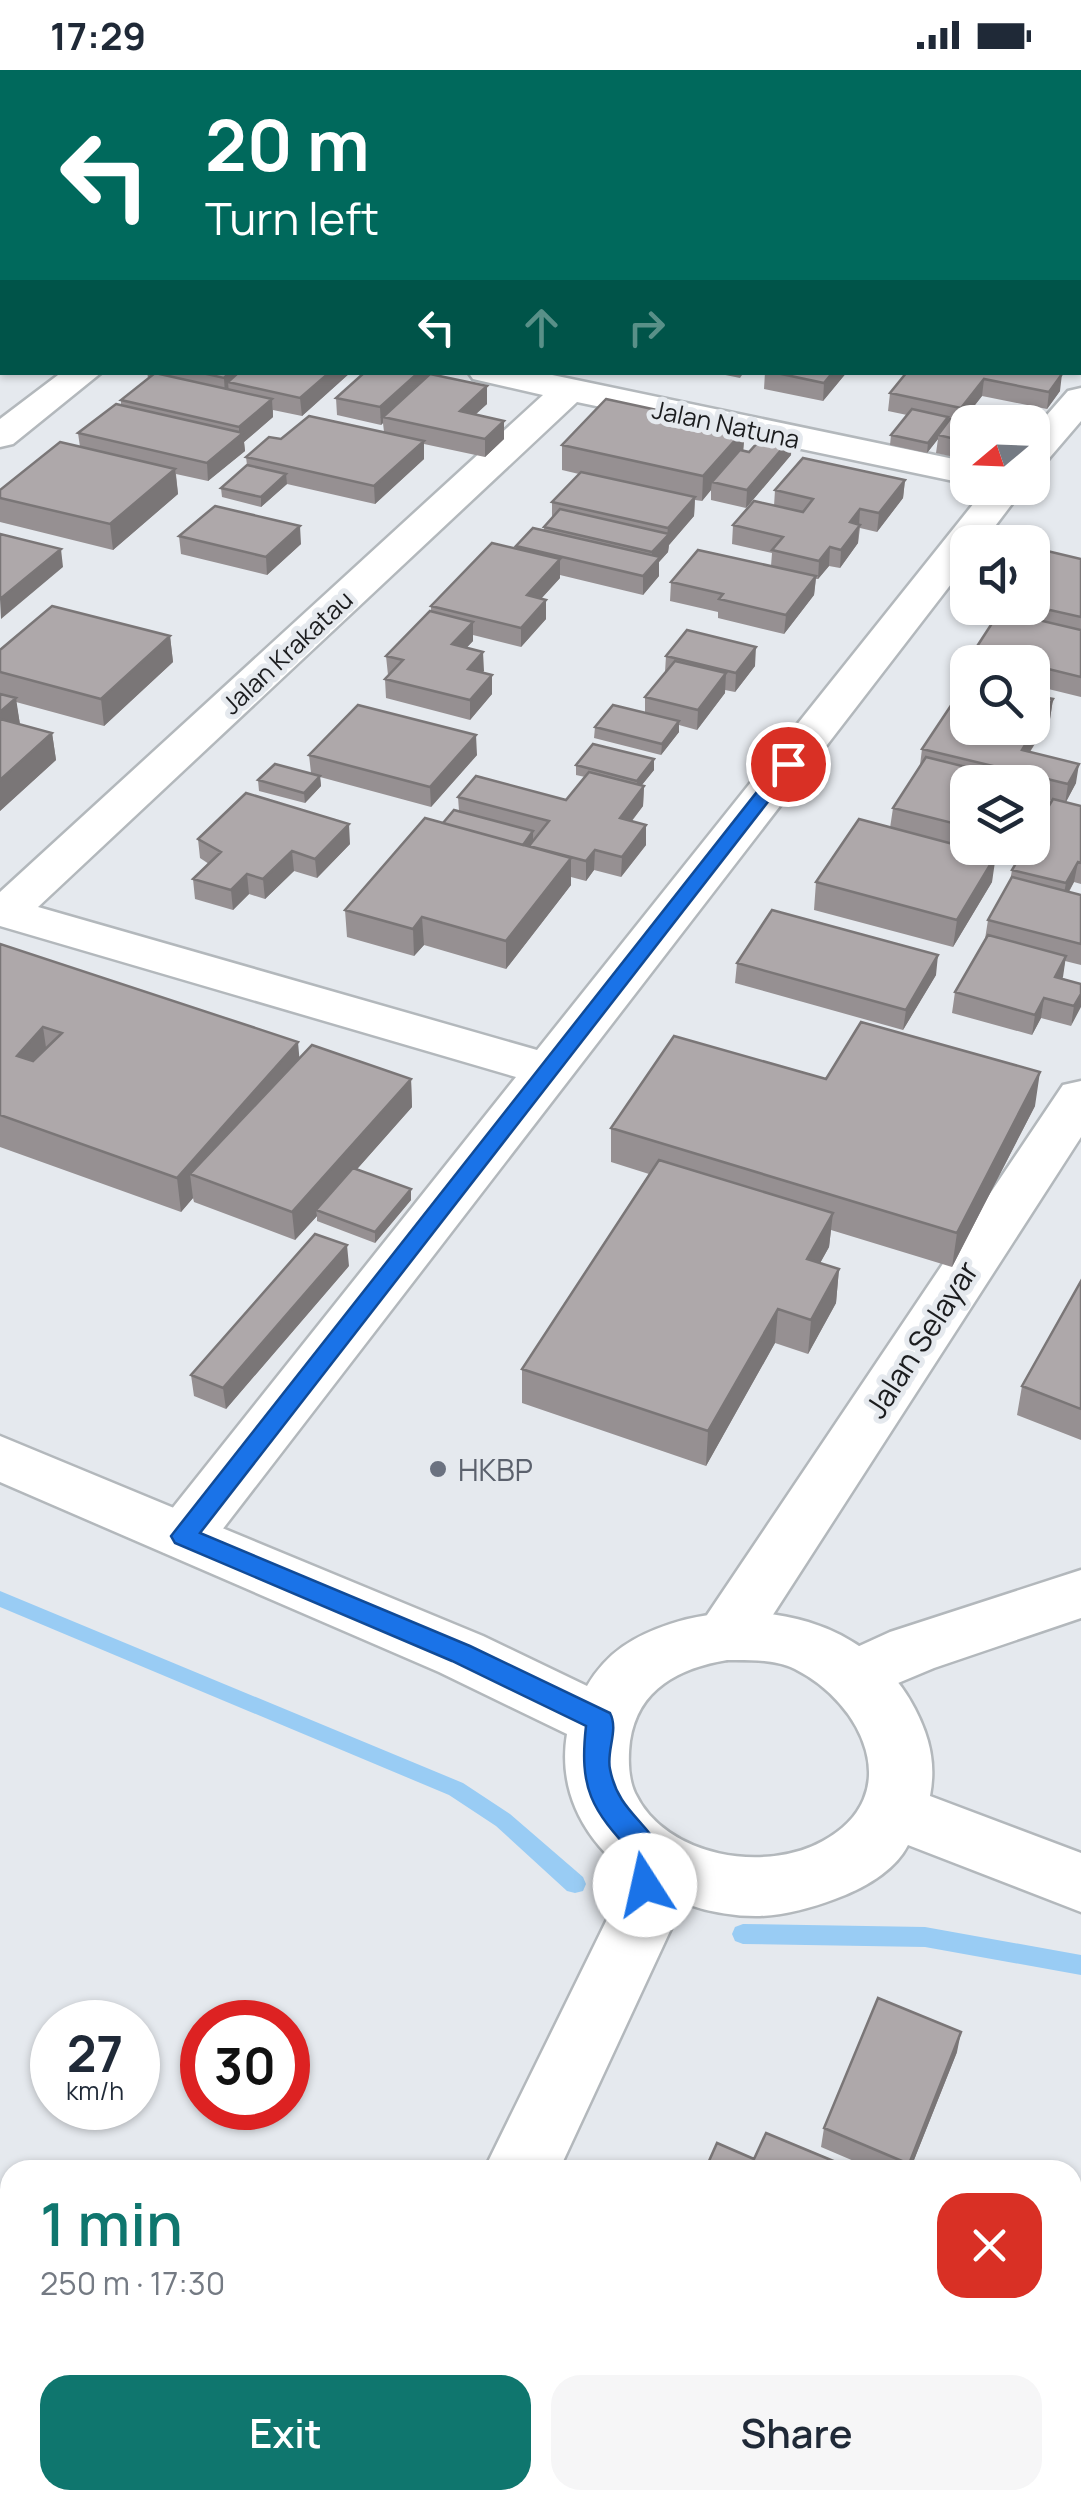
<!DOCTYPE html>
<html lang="en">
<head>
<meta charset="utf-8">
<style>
  :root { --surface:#fff; --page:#f6f6f7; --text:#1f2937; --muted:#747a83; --accent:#0f766e }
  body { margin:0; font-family:Manrope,sans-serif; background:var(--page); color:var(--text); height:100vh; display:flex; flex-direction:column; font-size:38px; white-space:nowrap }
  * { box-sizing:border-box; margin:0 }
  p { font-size:32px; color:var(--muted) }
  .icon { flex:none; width:55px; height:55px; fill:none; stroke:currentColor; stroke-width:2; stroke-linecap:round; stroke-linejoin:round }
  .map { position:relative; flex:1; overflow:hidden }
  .details { position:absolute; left:0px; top:2090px; width:1082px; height:350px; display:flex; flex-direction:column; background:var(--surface); border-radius:30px 30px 0 0; box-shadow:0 2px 8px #0004 }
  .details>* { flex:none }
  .guide { position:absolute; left:0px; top:0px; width:1082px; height:305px; box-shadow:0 2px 8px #0004; background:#00695c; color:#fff; overflow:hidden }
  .needle { width:65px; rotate:251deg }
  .tools { position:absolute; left:950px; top:335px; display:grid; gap:20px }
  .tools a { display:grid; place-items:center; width:100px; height:100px; border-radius:20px; background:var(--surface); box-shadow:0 2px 8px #0004; font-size:50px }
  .speed { position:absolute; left:30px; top:1930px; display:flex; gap:20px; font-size:50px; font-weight:700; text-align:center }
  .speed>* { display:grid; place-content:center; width:130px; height:130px; border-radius:50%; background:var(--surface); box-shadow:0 2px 8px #0004; line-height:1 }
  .speed small { font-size:25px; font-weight:400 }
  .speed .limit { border:15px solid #d22; background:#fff; color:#111 }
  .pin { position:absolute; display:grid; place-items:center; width:85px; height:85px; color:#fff; margin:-42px; border:5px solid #fff; border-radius:50%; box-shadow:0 2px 10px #0007 }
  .me { position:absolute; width:110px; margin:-55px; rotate:350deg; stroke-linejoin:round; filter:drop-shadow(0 0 8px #0008) }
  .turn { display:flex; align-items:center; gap:35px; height:210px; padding:0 40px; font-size:45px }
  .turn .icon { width:130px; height:130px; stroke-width:2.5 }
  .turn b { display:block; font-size:70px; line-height:85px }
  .lanes { display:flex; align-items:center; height:95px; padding:0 40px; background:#0003; justify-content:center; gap:50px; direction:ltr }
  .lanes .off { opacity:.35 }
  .round { display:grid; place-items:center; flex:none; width:105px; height:105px; border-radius:30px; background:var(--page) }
  .head { display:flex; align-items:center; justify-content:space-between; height:170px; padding:0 40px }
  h1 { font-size:60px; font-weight:600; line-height:75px; color:var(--accent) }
  .primary-button { display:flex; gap:20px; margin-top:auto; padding:20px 40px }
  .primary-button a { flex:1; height:115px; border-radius:30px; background:var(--accent); color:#fff; font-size:40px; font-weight:600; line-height:115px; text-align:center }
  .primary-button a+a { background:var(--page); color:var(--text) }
  .status { display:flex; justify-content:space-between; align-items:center; height:70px; padding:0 50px; background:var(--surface); direction:ltr }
  .status svg { height:28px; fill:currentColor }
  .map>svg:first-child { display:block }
</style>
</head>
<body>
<div class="status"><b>17:29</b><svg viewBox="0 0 49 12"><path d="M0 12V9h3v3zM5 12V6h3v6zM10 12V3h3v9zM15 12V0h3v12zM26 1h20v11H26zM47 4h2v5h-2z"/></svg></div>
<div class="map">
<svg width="1081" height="2440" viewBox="0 0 1081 2440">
  <rect width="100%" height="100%" fill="#e5e9ee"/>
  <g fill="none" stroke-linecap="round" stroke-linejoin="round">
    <!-- stream -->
    <path fill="#99ccf4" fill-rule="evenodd" d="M0 1521 463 1713 510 1744 583 1807 586 1814 583 1821 575 1823 567 1821 496 1756 449 1725 0 1537Z
      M743 1854 925 1857 1081 1885V1905L925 1877 743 1874 735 1871 732 1864 735 1857Z"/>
    <!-- street casing -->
    <g stroke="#b3b8bc" stroke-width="5">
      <path id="street" d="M0 0H25L26 2H2V9Z
        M579 0H607V2H579Z
        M882 0H939L940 2H883Z
        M0 182H2V202H0Z
        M1080 190H1081V210H1080Z
        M62 302H102L13 374 0 377V349Z
        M468 302H538L968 392V414L577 332 38 837 537 980 986 418H1024L983 472H968V492L205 1482 184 1489 163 1482 154 1466 163 1450 516 1007 0 856V822L543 325 473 309Z
        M1081 318V351L1045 393 1032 396V362L1068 321Z
        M1081 1011V1067L749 1582 727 1590 705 1582 696 1565 705 1548 1063 1015Z
        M1081 1500V1548L934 1598 855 1631 833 1624 823 1606 833 1588 890 1562Z"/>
    </g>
    <!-- secondary casing -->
    <g stroke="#b3b8bc" stroke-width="5">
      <path id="secondary" d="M0 1366 483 1566 587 1616C607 1582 634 1566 670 1554 759 1525 870 1550 915 1639 930 1668 936 1694 930 1726L1081 1783V1842L908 1775C894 1802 862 1819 835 1829 811 1838 786 1845 760 1846 661 1848 549 1772 567 1664L439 1602 0 1412ZM727 1590C748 1590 775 1589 795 1599 863 1633 907 1725 823 1771 766 1803 666 1788 635 1723 628 1708 628 1687 630 1671 638 1618 680 1598 727 1590Z
        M642 1818 666 1827 676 1848 559 2100H484L618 1827Z
        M320 2430H401L397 2440H315Z"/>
    </g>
    <!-- street -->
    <use href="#street" fill="#fff" fill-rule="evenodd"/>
    <!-- secondary -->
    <use href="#secondary" fill="#fff" fill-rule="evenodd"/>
  </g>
  <!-- wall -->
  <path fill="#969092" d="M637 0H721L719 2H637Z
    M1034 0H1064L1063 2H1034Z
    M2 225V277L0 276V226Z
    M147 302H351L302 346 273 340V347L244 372 245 381 208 411 176 404 178 424 113 480 0 452V428L80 377 78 363 121 335V330L148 308Z
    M365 302H428V305L487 334 475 344 504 351V369L485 387 424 374V389L375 434 287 414 261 437 222 427 221 418 247 395 246 387 281 369 384 362 383 353 381 355 337 345 336 328Z
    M711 302H744L740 308Z
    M765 302H847L823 331 764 319Z
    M907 302H1056L1060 321 1047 339 982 326 962 352 968 353V390L936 383 938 369 927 383 890 375 891 365 907 345 888 341 890 323Z
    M745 359 743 381 791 385 746 438 711 430V420L702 431 695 430 694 446 669 475 668 482 659 492V506L643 525 560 505V508L541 529 546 530V549L521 577 473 565V571L467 577 484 601 482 602 492 624 470 650 386 628 385 609 388 605 386 586 431 542V536L516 479V476L544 460V457L552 448V432L579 404 562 400V375Z
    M905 410 903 428 877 462 860 458 858 473 840 498 829 496 818 509H816L814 525 784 564 718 548V542L670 531 671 512 771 496 772 483 732 474 733 455 774 436 775 420Z
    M179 466 301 474 267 505 181 484Z
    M1081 489V627L1032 615V592H972L974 581 1008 543 1009 538H1032V497Z
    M170 566 173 592 104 656 16 632 20 654 52 663 56 690 0 741V580Z
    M666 586 755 596 735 622 725 620V623L697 660 679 655V662L661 685 594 668 595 657 645 643V627L665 602Z
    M1053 629 1050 649 1030 682 1076 713 1065 733 1081 736V814L1074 812 1069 822 1081 825V895L1065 891 1062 908 1081 914 1071 956 1041 948 1032 965 952 943 955 922 985 869 988 850 1010 811 1012 800 1052 731 1032 726V712H968V778H996L993 784 992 812 953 877 814 840 816 812 890 758 893 738 920 695 922 679Z
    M309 685H477L431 737 320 707 321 716 305 733 259 721 258 710 311 703Z
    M654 689V700L641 716H644L643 736 632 751 646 755V775L621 807 594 800 586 811 571 807V815L506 899 424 875 414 886 347 867 345 840 459 741 458 727 566 730 585 707 576 705V695Z
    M198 769 350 774 317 808 294 801 265 829 249 824 233 840 195 829 193 809 209 794 200 788Z
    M0 874 300 987 411 1009 412 1037 357 1099 411 1119V1130L375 1173 317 1151V1146L295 1170 194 1132 193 1128 181 1142 0 1077Z
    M737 893 936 905 903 960 735 913Z
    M826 1009 1035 1036 952 1197 831 1160 829 1177 820 1193 839 1199 836 1233 808 1284 775 1273 706 1396 522 1333V1299L649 1104 611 1092V1058Z
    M349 1196 226 1339 194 1326 191 1305Z
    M1081 1211V1370L1017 1345 1022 1316Z
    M957 1982 910 2100H875L821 2077 824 2058Z
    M1072 2190 1081 2194V2333L1072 2329Z
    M616 2430H1036L1032 2440H622L616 2437Z"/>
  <!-- shaded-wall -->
  <path fill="#7a7677" d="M2 29V47L0 48V31Z
    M230 302H248L228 312 229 323 225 326 224 308Z
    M330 302H351L302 346 300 328Z
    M419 302H428L429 312 383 347V353L381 355 380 337Z
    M833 302H847L823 331 824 313Z
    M1062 304 1060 321 1047 339 1049 322Z
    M984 309 982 326 959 355 961 338Z
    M487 316V334L460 359V341Z
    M272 329 273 347 244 372 245 381 208 411 207 393 239 366V357Z
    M948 347 947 356 938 365V369L927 383 928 373Z
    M504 351V369L485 387V369Z
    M745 359 743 383 712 412 711 420 702 431 703 406Z
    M792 367 791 385 746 438 747 420Z
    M424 371V389L375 434 374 416Z
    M175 399 178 424 113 480 110 454Z
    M286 404 287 414 261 437V427Z
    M905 410 903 428 877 462 879 443Z
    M695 427 694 446 669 475 668 482 659 492V506L643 525V506L652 496V482L667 465 668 458Z
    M860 439 858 473 840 498 841 480 850 452Z
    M300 456 301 474 267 505 266 487Z
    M830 477 829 496 818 509 819 491Z
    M61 479 63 497 1 549 0 529Z
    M560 489V508L527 544V525Z
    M816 506 814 525 784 564 786 545Z
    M546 530V549L521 577V558Z
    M473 552V571L452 593V574Z
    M170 566 173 592 104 656 101 629Z
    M756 577 755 596 735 622 736 603Z
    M483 582 484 601 468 618V599Z
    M726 603 725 623 697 660 698 640Z
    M492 605V624L470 650V630Z
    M16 628 20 655 0 673V642Z
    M1053 629 1050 649 1019 699 1022 680Z
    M679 651V662L661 685 662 674Z
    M52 663 56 690 0 741V710Z
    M476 665 477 685 431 737 430 717Z
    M654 689V700L637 721V711Z
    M1079 694 1076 713 1065 734 1068 714Z
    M320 706 321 716 305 733 304 723Z
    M644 716 643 736 619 767 620 748Z
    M349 754 350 774 317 808 315 789Z
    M646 755V775L621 807 622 787Z
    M533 761V772L517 792V782Z
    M595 780 594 800 586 811V791Z
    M292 781 294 801 265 829 263 809Z
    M996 785 992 812 953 877 957 850Z
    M571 788V815L506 899V871Z
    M1078 792 1074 812 1062 833 1066 813Z
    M247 804 249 824 233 840 231 820Z
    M422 847 424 875 414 886 413 859Z
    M938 885 936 905 903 960 906 940Z
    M1066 886 1063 907 1052 927 1055 907Z
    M1081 924V937L1071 956 1074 936Z
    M1044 928 1041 948 1032 965 1035 945Z
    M43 957 48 991 23 1019 17 986Z
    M298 972 301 1006 190 1104 193 1128 181 1142 177 1108Z
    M1040 1002 1035 1036 952 1197 957 1163Z
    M411 1009 412 1037 320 1141 316 1140 317 1146 295 1170 292 1142Z
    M411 1119V1130L375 1173V1162Z
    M833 1143 829 1177 803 1224 807 1189Z
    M347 1175 349 1196 226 1339 223 1318Z
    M839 1199 836 1233 808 1284 811 1250Z
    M778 1239 775 1273 706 1396 708 1361Z
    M961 1962 957 1982 910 2100H908Z"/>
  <!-- building -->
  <path fill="#aea8aa" stroke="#7a7677" stroke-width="2.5" fill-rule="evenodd" d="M220 0H277L274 2H217Z
    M294 0H327L324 2H291Z
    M374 0H434L430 2 404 1 402 2H370Z
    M458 0H498L510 2H454Z
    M673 0H713L712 2Z
    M813 0H906L905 2H812Z
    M0 13 2 14V29L0 31Z
    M2 92V137L0 138V94Z
    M1080 120H1081V153H1080Z
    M2 225V260H0V226Z
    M198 302H230L224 308Z
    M239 302H330L300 328 228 312Z
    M365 302H419L380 337 336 328Z
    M772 302H833L824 313Z
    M907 302H1056L1062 304 1049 322 984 309 961 338 890 323Z
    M155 303 272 329 239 357 121 330Z
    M430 304 487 316 460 341 504 351 485 369 383 347Z
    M606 329 745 359 703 406 562 375Z
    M116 334 243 363 207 393 78 363Z
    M912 339 948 347 928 373 891 365Z
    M979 342 1028 352H971Z
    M309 346 424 371 374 416 246 387 269 367 281 369Z
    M950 349 968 353V372L938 365Z
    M767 362 792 367 747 420 712 412 740 380 749 382Z
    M60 372 175 399 110 454 0 428V420Z
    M803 388 905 410 879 443 860 439 850 452 860 455 841 480 830 477 819 491 772 480 783 467 733 455 754 431 803 442 813 429 775 420Z
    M247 395 286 404 261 427 221 418Z
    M581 402 695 427 668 458 552 432Z
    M215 436 300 456 266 487 179 466Z
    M560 439 669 464 652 482 544 457Z
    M533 458 660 487 643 506 516 476Z
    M0 464 61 479 0 529Z
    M492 473 560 489 527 525 546 530 521 558 431 536Z
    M698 480 816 506 786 545 719 529 723 524 671 512Z
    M1043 480 1081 489V547L1032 536V497Z
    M52 536 170 566 101 629 0 602V580Z
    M430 541 473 552 452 574 483 582 468 599 492 605 470 630 385 609 403 590 386 586Z
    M1000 541 1081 560V607L1032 595V592H1021L974 581Z
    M687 560 756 577 736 603 666 586Z
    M675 591 726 603 698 640 645 627Z
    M968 610V658H1032V625L1053 629 1022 680 1079 694 1068 714 922 679Z
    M0 624 16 628 0 642Z
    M358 635 476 665 430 717 309 685Z
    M613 635 679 651 662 674 595 657Z
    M0 649 52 663 0 710Z
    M593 674 654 689 637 711 576 695Z
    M926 687 1026 712H968V757L893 738Z
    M275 694 320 706 304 723 258 710Z
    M589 702 644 716 620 748 646 755 622 787 595 780 586 791 529 776 549 751 458 727 476 706 566 730Z
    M246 723 349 754 315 789 292 781 263 809 247 804 231 820 193 809 221 782 198 769Z
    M1053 729 1081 736V793L1078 792 1066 813 1012 800 1025 778H1032V764Z
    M454 740 533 761 523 775 443 753Z
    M425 748 571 788 506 871 422 847 413 859 345 840Z
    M859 749 968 778 996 785 957 850 816 812Z
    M1012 807 1081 825V874L988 850Z
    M772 840 938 885 906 940 737 893Z
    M988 865 1066 886 1055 907 1081 914V924L1074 936 1044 928 1035 945 955 922Z
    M0 874 298 972 177 1108 0 1045ZM43 957 62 963 33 991 17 986Z
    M861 952 1040 1002 957 1163 611 1058 674 966 826 1009Z
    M312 975 411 1009 292 1142 190 1104Z
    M659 1090 833 1143 807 1189 839 1199 811 1250 778 1239 708 1361 522 1299Z
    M353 1098 411 1119 375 1162 316 1140Z
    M315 1164 347 1175 223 1318 191 1305Z
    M1081 1211V1339L1022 1316Z
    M878 1928 961 1962 909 2094 824 2058Z
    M766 2063 855 2100H705L717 2073 754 2089Z
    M1072 2190 1081 2194V2300L1077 2298 1072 2311Z
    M663 2430H1036L1032 2440H685Z"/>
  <!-- route -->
  <path fill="#1a73e8" stroke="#114b97" stroke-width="2.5" d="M788 688 798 694 795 697 200 1463 470 1576 610 1643C619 1660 606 1681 610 1699 618 1741 646 1750 662 1782L655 1824 645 1827 635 1824 631 1815 634 1785C591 1739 579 1719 586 1656L452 1591 175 1473 171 1466 782 690Z"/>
  <!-- markers -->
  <circle fill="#6b7280" stroke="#e5e9ee" stroke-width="4" cx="438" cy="1399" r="10"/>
  <g text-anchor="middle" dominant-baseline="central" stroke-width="10" stroke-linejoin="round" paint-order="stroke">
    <!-- far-street labels -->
    <g font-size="25" fill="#1b1c1e" stroke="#e5e9ee">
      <text transform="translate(726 354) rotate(12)">Jalan Natuna</text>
      <text transform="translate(287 582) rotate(-43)">Jalan Krakatau</text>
    </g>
    <!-- street labels -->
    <g font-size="30" fill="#1b1c1e" stroke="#e5e9ee">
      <text transform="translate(921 1269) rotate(-57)">Jalan Selayar</text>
    </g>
    <!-- worship labels -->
    <g font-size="30" fill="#5b616d" stroke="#e5e9ee" text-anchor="start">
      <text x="458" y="1399">HKBP</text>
    </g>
  </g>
</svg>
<div class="tools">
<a><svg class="needle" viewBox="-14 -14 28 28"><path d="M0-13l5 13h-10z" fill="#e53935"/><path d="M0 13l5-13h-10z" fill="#747a83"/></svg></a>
<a><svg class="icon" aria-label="sound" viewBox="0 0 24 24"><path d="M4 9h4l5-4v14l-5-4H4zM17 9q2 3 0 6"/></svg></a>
<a><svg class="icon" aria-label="search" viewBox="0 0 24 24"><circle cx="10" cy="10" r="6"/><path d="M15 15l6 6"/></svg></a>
<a><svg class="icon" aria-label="layers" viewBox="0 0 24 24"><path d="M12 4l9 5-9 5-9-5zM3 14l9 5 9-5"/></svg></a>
</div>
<div class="speed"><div>27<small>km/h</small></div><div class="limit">30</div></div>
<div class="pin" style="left:788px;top:694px;background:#d93025"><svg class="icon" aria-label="arrive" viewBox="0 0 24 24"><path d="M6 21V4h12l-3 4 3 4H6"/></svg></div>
<svg class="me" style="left:645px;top:1815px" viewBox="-20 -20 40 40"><circle r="19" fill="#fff"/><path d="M0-13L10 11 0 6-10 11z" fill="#1a73e8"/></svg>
<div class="guide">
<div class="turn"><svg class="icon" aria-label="left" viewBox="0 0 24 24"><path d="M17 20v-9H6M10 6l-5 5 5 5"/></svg><div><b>20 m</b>Turn left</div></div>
<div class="lanes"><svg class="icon" aria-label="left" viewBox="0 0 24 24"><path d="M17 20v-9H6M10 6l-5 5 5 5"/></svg><svg class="icon off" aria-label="ahead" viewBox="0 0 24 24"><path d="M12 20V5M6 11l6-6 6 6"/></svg><svg class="icon off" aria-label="right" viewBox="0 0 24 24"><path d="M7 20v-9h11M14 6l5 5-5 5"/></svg></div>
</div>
<section class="details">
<div class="head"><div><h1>1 min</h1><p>250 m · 17:30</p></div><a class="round" style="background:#d93025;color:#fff"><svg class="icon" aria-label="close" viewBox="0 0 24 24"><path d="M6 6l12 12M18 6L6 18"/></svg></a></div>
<div class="primary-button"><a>Exit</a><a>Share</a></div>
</section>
</div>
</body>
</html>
